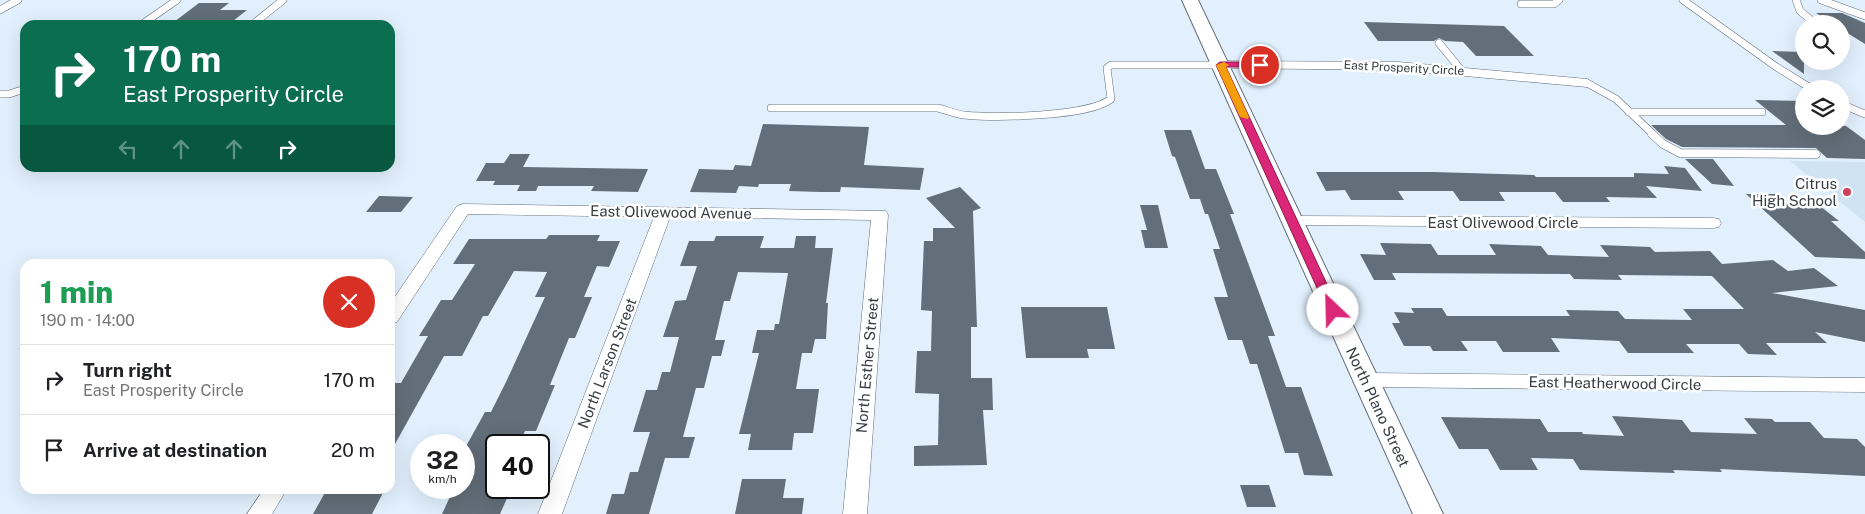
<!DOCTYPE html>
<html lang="en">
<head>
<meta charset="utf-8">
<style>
  :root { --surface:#fff; --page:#f6f6f6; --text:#202124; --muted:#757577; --line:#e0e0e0 }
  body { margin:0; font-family:"Public Sans",sans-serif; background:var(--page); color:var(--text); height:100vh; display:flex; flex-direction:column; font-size:19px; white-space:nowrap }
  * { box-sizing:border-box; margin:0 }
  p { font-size:16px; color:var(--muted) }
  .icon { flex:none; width:28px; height:28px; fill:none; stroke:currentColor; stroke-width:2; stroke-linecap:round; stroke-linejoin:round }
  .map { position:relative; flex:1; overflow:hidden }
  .side { position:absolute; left:20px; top:259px; width:375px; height:235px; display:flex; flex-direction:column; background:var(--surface); border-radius:15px; box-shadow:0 5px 20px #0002 }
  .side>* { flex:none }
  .top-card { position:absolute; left:20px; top:20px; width:375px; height:152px; border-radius:15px; box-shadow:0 5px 20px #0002; background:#0b6e4f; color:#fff; overflow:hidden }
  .fabs { position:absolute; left:1795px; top:15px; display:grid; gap:10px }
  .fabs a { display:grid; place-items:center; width:55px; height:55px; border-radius:50%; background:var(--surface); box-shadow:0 5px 20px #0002; font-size:25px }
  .speed { position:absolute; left:410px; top:434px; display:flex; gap:10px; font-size:25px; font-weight:700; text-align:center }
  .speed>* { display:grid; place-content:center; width:65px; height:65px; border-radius:50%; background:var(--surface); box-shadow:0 5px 20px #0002; line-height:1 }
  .speed small { font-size:12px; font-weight:400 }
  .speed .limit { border:2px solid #111; border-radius:8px; background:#fff; color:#111 }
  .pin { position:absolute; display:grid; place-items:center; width:42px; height:42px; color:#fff; margin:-21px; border:2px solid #fff; border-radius:50%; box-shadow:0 1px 5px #0007 }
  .me { position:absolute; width:55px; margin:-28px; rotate:336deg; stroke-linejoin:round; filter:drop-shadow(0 0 4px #0008) }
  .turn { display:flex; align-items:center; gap:18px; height:105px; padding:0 20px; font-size:22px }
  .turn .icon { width:65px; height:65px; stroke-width:2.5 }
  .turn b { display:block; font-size:35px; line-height:42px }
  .lanes { display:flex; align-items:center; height:48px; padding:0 20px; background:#0003; justify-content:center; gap:25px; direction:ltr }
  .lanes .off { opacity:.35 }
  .round { display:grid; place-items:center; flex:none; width:52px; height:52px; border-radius:26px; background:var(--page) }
  .headline { display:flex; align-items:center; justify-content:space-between; height:85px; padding:0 20px }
  h1 { font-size:30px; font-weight:800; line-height:38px; color:#1e9e55 }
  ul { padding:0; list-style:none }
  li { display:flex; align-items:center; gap:15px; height:70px; padding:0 20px; border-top:1px solid var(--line) }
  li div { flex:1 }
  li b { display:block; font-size:19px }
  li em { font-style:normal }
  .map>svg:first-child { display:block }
</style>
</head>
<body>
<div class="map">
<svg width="1865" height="514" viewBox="0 0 1865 514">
  <rect width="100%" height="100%" fill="#e2f0fe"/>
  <!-- built -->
  <path fill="#cfe3f5" d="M1790 161 1865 162V222Z"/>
  <!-- building -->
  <path fill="#626e79" d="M199 3H229L220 10H247L228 25H170Z
    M1816 13H1842L1865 23V44L1841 29V24H1833Z
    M1364 22 1504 26 1534 56H1476L1463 42 1445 41 1439 38 1434 41H1378Z
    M1772 51 1804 52V74Z
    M1755 100 1804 101V126H1846L1865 140V159L1827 158 1816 148 1682 147 1666 139 1651 125H1786Z
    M763 124 869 127 864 165 924 168 920 190 841 187 840 192H820L789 191 791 184H759L758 187 739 186 736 193 690 192 699 169 733 170 735 165 751 166Z
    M1164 130H1191L1205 169H1216L1234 214H1230L1275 336H1268L1286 387H1301L1333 476 1304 475 1298 453H1285L1257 364H1250L1242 340H1228L1214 297H1228L1213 249H1220L1208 214H1205L1200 199H1190L1175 157 1172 156Z
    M510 154H530L523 167 648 169 638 192 591 191 594 186H538L536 191H517L520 185H493L495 181H476L486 163H504Z
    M1685 159H1713L1734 186 1712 184Z
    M1664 166 1685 168 1702 191 1646 186 1657 198 1606 197 1610 202H1563L1555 192H1499L1505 201H1460L1453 191H1398L1404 200H1351L1345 190 1326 191 1316 172H1433L1534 175 1536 177H1634V173L1669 174Z
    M960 187 981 208 973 211 977 327H971V378H992L993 410H983L987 465 914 466V446L938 445 939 394 915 393 917 351H931L932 311 921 310 924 241H933V228H955L926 198Z
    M1746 194H1775L1790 206H1820L1839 221H1831L1865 252V259L1815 257Z
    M379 196H382L413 197 401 212H366Z
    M1140 205H1158L1168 248H1145L1141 230H1147Z
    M549 235H600L597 241H620L609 267 597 266 584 297H592L575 338H569L550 385H555L536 431H525L519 445H496V491L494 495 508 496 500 514H442L454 488H464V450L485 412H491L506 382 545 297H535L547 272 514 271 488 316H483L462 356H444L390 453V383H401L428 336H419L432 315 441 300H452L475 264H453L469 239H546Z
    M716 236H764L760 248H794L796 236H816L815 248H833L826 303H828L826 339H815L812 353H802L796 389H819L813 433H794L792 450H748L751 434H739L759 353H752L757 330H774L775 324H779L788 273 738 272 730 301H724L715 340H725L721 356H712L704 388H696L683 437H695L689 458H665L649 514H606L612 494H624L630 472H638L650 432H633L646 390H657L662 372H670L679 337H663L675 301 686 300 697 266H680L689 241H714Z
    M1380 243 1431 244 1438 255H1496L1489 244 1541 246 1548 255 1609 257 1600 245 1650 247 1655 252 1710 251 1722 264 1773 260 1788 271 1814 268 1838 286 1772 293 1865 310V342L1815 332 1827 343H1766L1777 355 1748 354 1739 344H1686L1694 353H1628L1619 341 1551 338 1560 352H1503L1496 341H1461L1468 351H1433L1430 346H1404L1392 323H1400L1394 312 1414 313 1411 308H1442L1447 316H1570L1566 310 1618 311 1625 319 1692 320 1683 309H1744L1712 276 1618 275 1622 280 1574 279 1570 274 1392 273 1396 280H1374L1360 254 1386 255Z
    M1021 307H1107L1115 349H1087L1089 358H1026Z
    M1612 416 1682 420 1691 432 1757 434 1744 418 1772 419 1775 422H1810L1824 438 1857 439 1865 447V476L1720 469 1722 472 1673 470 1675 473 1580 470 1573 459 1531 458 1538 470H1500L1488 449H1459L1441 417 1540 419 1548 432H1582L1583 434 1624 436Z
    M742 479H786L783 498H804L802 514H735Z
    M1240 485H1269L1276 507H1247Z
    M327 489H385L372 514H313Z"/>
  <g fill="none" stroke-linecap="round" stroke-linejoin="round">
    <!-- service-far1 casing -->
    <g stroke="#606c78" stroke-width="8">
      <path id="service-far1" d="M1683 0 1775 66 1812 89
        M1796 0 1800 11 1816 24
        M1821 0 1865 16
        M1521 4H1554L1559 0
        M0 10 18 0
        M141 25 177 0
        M252 25 283 0
        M1439 43 1461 70
        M1587 83 1616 99 1654 135
        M0 94H9L25 89
        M1841 104 1865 114
        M771 108H938C946 110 955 114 964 115 995 118 1088 117 1111 99L1107 68 1111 65H1220
        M1629 112H1762"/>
    </g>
    <!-- service casing -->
    <g stroke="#606c78" stroke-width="9">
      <path id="service" d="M1652 134 1663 144 1680 153 1816 154"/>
    </g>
    <!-- minor casing -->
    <g stroke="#606c78" stroke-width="1">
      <path id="minor" d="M1220 61 1398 62 1587 79 1594 83 1587 87 1398 70 1215 68 1213 65Z
        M463 204 886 211 888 215 867 514H843L871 220 670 217 562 514H538L654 217 468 214 397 322 390 324V304L457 206Z
        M1293 216 1713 218 1719 219 1721 223 1719 227 1713 228 1287 225 1285 221 1287 217Z
        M1365 373 1865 378V392L1365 387 1358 385 1355 380 1358 375Z
        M264 489H287L272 514H247Z"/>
    </g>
    <!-- tertiary casing -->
    <g stroke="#606c78" stroke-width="2">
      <path id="tertiary" d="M1182 0H1198L1443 514H1413Z"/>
    </g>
    <!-- service-far1 -->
    <use href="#service-far1" stroke="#fff" stroke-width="7"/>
    <!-- service -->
    <use href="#service" stroke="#fff" stroke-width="8"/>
    <!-- minor -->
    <use href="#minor" fill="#fff" fill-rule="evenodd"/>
    <!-- tertiary -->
    <use href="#tertiary" fill="#fff" fill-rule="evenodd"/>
  </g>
  <!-- route -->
  <path fill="#db2777" stroke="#8e194d" d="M1260 62 1263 63V67H1226L1339 310 1337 312 1333 314 1327 310 1216 65 1220 62Z"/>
  <!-- slow -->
  <path fill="#f59e0b" d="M1224 62 1229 65 1226 67 1249 117 1248 119 1240 117 1216 65Z"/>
  <!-- markers -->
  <circle fill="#d0405a" stroke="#fff" stroke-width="2" cx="1847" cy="192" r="5"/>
  <g text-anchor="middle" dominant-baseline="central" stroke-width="5" stroke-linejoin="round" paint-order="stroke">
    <!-- far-street labels -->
    <g font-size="12" fill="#373d42" stroke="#fff">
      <text transform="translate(1404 68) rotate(3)">East Prosperity Circle</text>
    </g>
    <!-- poi labels -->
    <g font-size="15" fill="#373d42" stroke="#fff" text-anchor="end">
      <text x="1837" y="183">Citrus<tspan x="1837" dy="17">High School</tspan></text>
    </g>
    <!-- street labels -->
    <g font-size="15" fill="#373d42" stroke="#fff">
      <text transform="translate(671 212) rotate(1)">East Olivewood Avenue</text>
      <text x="1503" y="222">East Olivewood Circle</text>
      <text transform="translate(607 363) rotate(-69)">North Larson Street</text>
      <text transform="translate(867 365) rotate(-85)">North Esther Street</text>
      <text transform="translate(1615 383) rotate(1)">East Heatherwood Circle</text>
      <text transform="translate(1378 407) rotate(65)">North Plano Street</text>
    </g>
  </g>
</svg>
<div class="fabs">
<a><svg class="icon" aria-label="search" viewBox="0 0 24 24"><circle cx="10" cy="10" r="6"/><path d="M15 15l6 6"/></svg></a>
<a><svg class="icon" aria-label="layers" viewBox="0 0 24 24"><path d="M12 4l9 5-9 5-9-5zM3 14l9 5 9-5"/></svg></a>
</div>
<div class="speed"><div>32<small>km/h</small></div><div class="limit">40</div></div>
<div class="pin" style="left:1260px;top:65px;background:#d93025"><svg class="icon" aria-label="arrive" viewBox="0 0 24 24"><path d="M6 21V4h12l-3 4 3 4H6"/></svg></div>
<svg class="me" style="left:1333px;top:310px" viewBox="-20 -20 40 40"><circle r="19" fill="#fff"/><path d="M0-13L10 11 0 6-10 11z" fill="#db2777"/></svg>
<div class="top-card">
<div class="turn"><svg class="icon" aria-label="right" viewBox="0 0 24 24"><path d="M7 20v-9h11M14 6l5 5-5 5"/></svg><div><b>170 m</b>East Prosperity Circle</div></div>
<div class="lanes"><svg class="icon off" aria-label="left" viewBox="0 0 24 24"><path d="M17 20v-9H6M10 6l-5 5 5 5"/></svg><svg class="icon off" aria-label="ahead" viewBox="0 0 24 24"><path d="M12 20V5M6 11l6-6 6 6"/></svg><svg class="icon off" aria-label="ahead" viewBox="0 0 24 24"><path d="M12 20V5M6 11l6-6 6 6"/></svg><svg class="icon" aria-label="right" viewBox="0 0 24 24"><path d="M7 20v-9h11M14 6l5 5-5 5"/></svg></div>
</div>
<section class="side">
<div class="headline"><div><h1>1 min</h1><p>190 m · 14:00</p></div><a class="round" style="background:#d93025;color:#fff"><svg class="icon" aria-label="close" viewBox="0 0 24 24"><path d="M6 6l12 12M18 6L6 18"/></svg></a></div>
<ul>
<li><svg class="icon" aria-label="right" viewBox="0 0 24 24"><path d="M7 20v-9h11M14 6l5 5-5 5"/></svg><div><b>Turn right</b><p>East Prosperity Circle</p></div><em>170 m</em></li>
<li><svg class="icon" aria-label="arrive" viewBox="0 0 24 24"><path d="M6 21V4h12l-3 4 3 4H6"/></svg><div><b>Arrive at destination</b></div><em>20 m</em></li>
</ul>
</section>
</div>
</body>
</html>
